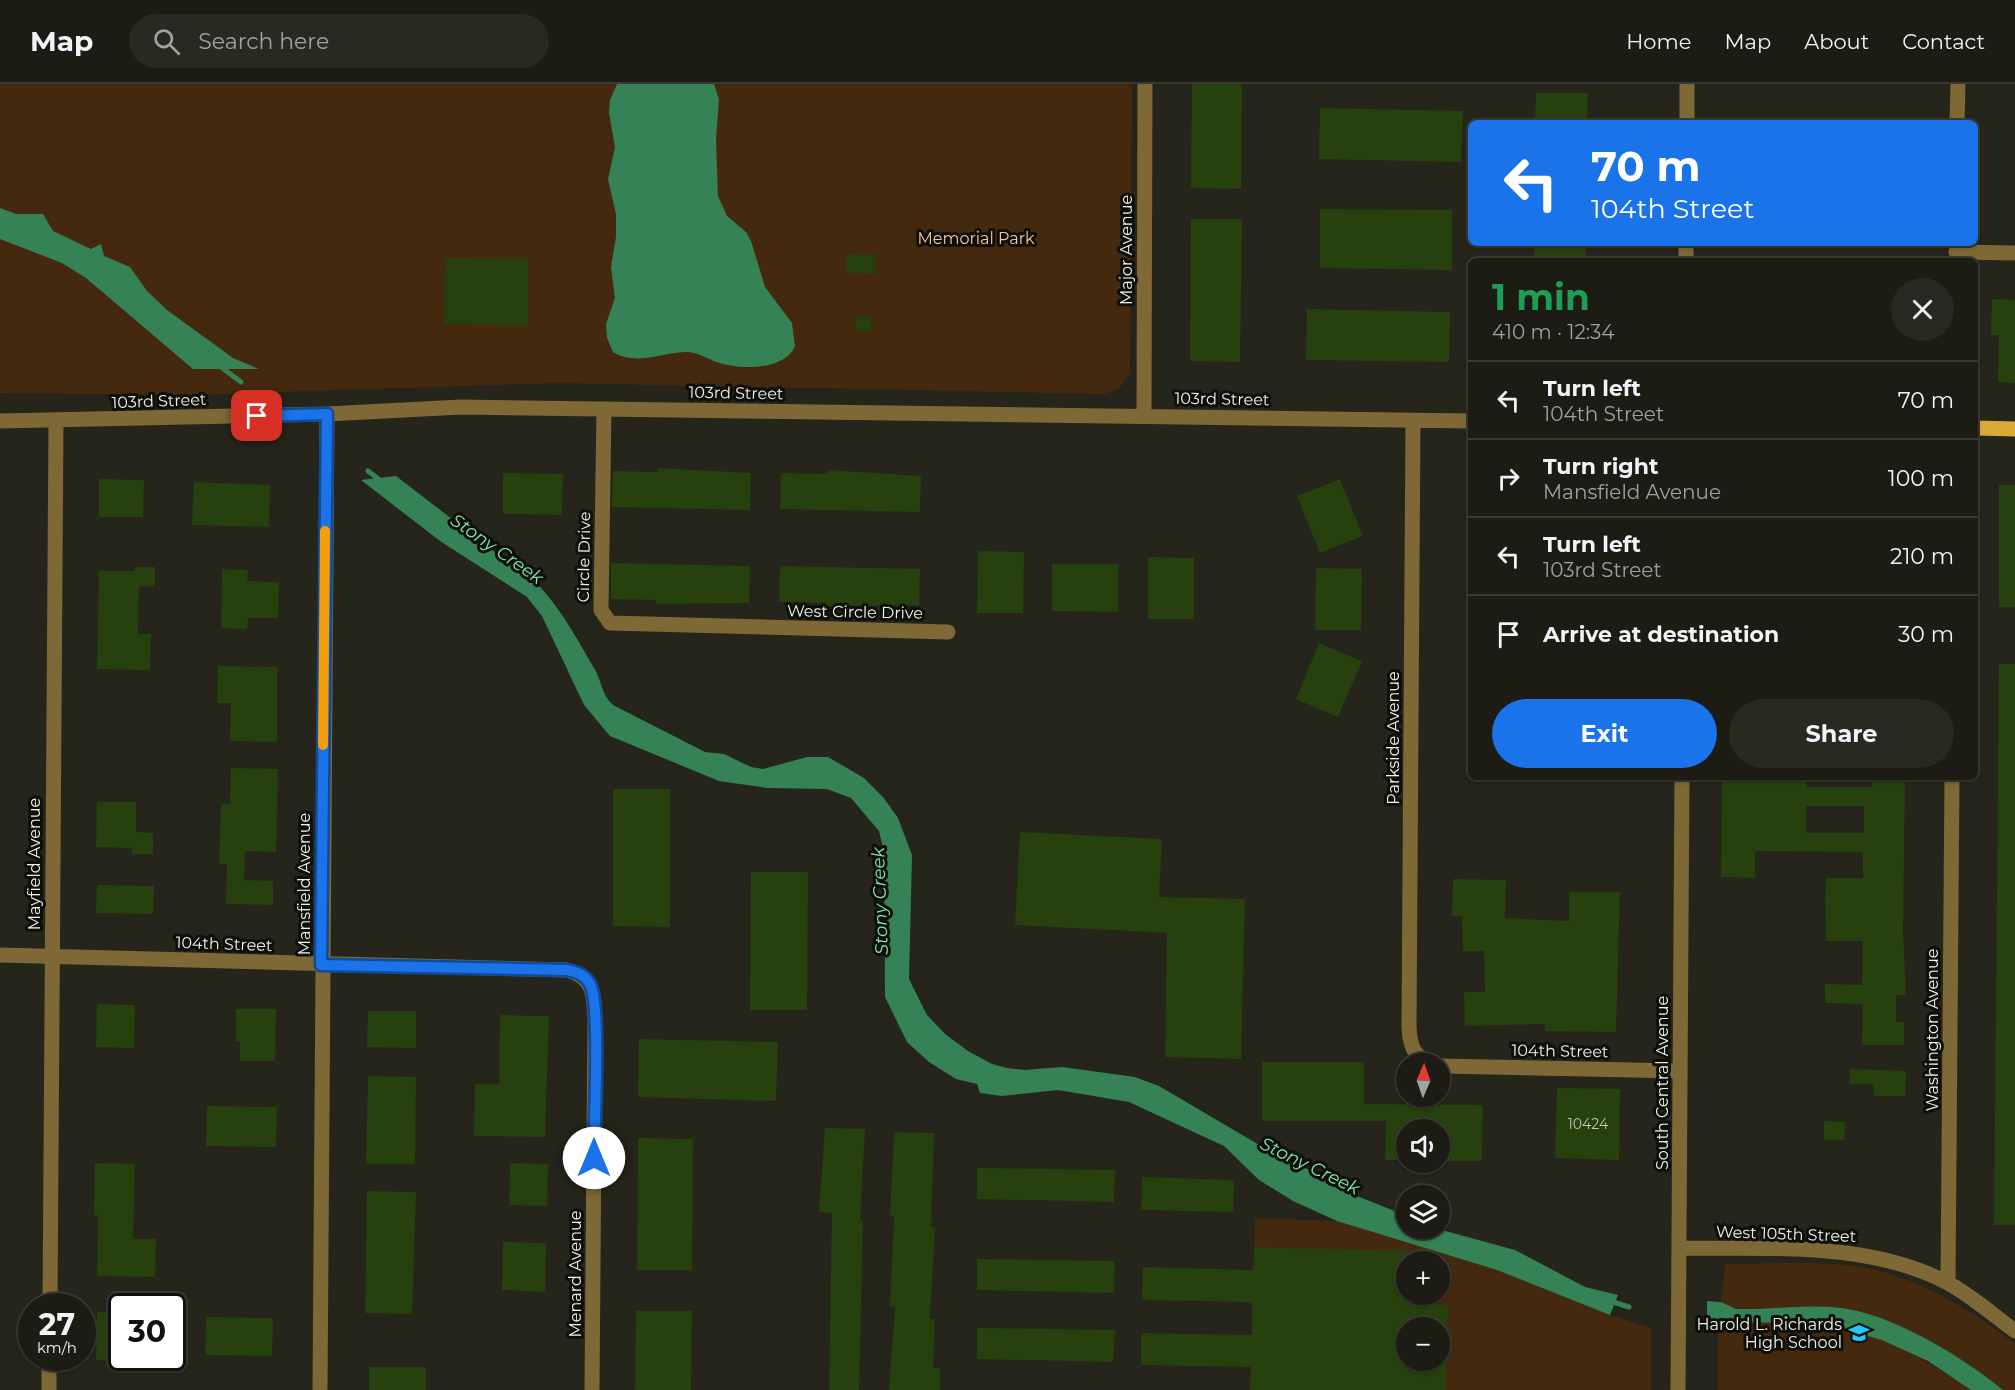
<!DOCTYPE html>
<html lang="en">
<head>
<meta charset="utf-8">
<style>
  :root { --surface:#1c1c14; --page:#292922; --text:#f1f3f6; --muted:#a0a1a0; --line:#3a3a34; --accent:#1a73e8 }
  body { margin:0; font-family:Montserrat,sans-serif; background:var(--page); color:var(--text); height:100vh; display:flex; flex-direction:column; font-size:22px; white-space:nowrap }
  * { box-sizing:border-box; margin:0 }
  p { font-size:20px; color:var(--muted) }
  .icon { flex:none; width:33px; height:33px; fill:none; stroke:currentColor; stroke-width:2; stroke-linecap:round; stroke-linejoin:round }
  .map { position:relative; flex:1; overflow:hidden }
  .drawer { position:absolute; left:1468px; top:174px; width:510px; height:522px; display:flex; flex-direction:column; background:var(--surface); border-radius:9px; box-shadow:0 2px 4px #0004,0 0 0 2px var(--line) }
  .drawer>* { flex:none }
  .guide { position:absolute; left:1468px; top:36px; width:510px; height:126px; border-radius:9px; box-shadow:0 2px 4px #0004,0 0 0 2px var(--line); background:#1a73e8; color:#fff; overflow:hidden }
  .needle { width:39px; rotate:2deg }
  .controls { position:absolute; left:1396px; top:969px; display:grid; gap:12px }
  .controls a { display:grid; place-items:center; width:54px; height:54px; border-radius:50%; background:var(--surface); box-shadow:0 2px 4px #0004,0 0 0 2px var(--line); font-size:30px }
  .speed { position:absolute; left:18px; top:1209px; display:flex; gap:12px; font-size:30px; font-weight:700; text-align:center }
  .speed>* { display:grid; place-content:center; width:78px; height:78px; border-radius:50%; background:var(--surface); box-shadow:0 2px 4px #0004,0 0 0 2px var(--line); line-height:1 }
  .speed small { font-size:15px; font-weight:400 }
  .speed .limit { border:3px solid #111; border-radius:9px; background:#fff; color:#111 }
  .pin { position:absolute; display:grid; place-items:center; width:51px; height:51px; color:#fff; margin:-26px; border-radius:12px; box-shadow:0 3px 9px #0006 }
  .me { position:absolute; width:66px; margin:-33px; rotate:0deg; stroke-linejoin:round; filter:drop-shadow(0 0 4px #0008) }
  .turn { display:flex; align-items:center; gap:21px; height:126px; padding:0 24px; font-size:27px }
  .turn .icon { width:78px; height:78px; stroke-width:2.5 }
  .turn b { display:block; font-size:42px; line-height:51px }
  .round { display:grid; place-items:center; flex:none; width:63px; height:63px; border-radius:32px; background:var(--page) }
  .summary { display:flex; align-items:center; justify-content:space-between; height:102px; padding:0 24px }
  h1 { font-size:36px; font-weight:700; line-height:45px; color:#1e9e55 }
  .action { display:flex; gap:12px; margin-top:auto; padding:12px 24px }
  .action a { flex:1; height:69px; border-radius:36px; background:var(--accent); color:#fff; font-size:24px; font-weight:700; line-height:69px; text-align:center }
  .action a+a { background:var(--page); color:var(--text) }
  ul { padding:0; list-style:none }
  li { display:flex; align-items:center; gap:18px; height:78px; padding:0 24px; border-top:2px solid var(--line) }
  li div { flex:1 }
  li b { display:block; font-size:22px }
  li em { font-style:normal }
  header { display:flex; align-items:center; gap:36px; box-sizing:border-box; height:84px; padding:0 30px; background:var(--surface); border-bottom:2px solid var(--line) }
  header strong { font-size:28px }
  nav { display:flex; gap:33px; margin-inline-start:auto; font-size:21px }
  .search { width:420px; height:54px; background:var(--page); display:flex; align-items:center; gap:15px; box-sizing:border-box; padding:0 21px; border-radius:33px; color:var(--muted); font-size:22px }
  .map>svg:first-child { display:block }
</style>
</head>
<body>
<header>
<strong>Map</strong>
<div class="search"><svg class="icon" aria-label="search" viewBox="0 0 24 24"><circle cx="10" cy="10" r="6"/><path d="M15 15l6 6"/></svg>Search here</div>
<nav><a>Home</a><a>Map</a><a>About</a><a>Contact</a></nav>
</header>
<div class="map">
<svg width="2015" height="1306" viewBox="0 0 2015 1306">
  <rect width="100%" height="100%" fill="#25251b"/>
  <!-- green -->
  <path fill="#44290f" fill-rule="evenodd" d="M0 0H1132L1130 289 1119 305 1104 310 559 299 188 311 0 309Z
    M1255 1134 1337 1137 1497 1186 1610 1231 1651 1244V1306H1250ZM1407 1178H1440V1210H1407ZM1407 1244H1440V1276H1407Z
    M1725 1180C1765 1180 1807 1177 1848 1181 1910 1188 1966 1222 2015 1260V1306H2003C1964 1274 1893 1230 1841 1224 1806 1220 1771 1226 1736 1225L1721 1218Z
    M1718 1238C1758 1239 1799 1237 1838 1244 1887 1251 1931 1279 1971 1306H1718Z"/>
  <!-- water -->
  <path fill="#358257" d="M617 0H714L719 15 716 56 718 112 727 132 746 148 751 157 765 203 792 239 795 262C785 286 743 286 720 279 708 276 700 268 685 268 661 269 636 282 613 268L607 254 606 240 615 214 611 183 616 153V130L608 95 615 63 609 29 610 16Z
    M0 124 16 130H43L53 147 91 165 101 160 104 172 130 183 147 207 167 226 233 274 259 285H193L86 194 62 179 0 155Z
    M396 392 500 472C546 496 569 541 594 584 602 597 601 610 613 621L705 668 724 670 751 683 763 685 807 673H828L864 694 883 713 898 734 912 771 909 895 927 931 945 950 968 967 992 980 1007 984 1024 986 1062 983 1135 993 1159 1002 1290 1079 1313 1087 1327 1100 1407 1132V1144L1438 1145 1515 1166 1585 1203 1618 1211 1610 1231 1497 1186 1337 1137 1293 1117 1259 1096 1224 1062 1129 1018 1058 1006 1002 1012 980 1009 977 1000 956 995 929 978 907 958 885 913 884 768 879 747 851 714 827 705 767 704 719 697 610 652 584 621 542 532 527 513 440 457 361 396Z
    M1707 1217 1721 1218 1736 1225C1771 1226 1806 1220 1841 1224 1893 1230 1964 1274 2003 1306H1971L1928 1277 1882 1256 1841 1244 1801 1239 1707 1238Z"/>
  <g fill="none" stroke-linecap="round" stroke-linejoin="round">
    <!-- stream -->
    <path stroke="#358257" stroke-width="5" d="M221 283 241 298
      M368 387 381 397
      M1610 1217 1629 1223"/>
  </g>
  <!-- building -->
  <path fill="#26400e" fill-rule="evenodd" d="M1192 0H1242L1241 105 1191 104Z
    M1536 9H1588L1587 39H1535Z
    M1320 24 1463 27 1461 78 1319 75Z
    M1320 125 1452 126V186L1320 184Z
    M1191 135H1242L1240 278 1190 277Z
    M1534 159H1586V177H1534Z
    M847 170 876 171 875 190 846 189Z
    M445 174 528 175V241L444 240Z
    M1992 215 2015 216V299L1998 298 1999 251H1991Z
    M1307 225 1450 228 1449 278 1306 276Z
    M856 232H871V247H856Z
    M658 384 751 389 750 426 612 423 613 387 658 388Z
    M828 386 921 392 920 428 780 425 781 389 828 390Z
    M503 389 563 390 562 431 503 430Z
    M99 395 144 396 143 433H99Z
    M1340 395 1363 452 1320 469 1297 412Z
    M194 398 270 401 269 443 192 441Z
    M1999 401H2015V523H1999Z
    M978 467 1024 468 1023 529H977Z
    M1148 473 1194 474V535H1148Z
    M611 479 750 482 749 519 656 520V516L611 515Z
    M1052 480H1118V528L1052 527Z
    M780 482 920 485 919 521 826 523V519L779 518Z
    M135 483H155V503L139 502 138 550H151L150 586 97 585 99 487H135Z
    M1316 484 1362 485 1361 546H1315Z
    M222 485 248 486 247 497 279 498 278 534H248L247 545 221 544Z
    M1319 559 1362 577 1338 633 1296 615Z
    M1999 580H2015V1141H1994Z
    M218 582 277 583V658L230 657 231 619H217Z
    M231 684 278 685 276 768 245 767 244 796 273 797V821L226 820 227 780H219L221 720H230Z
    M1722 693H1806V703H1872V693H1905L1903 846 1906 911H1896V938H1904V961H1862L1863 920 1825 919V900L1862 901 1863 857H1826L1825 812 1826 794H1863V768L1755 767V794L1721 793ZM1806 722H1864V749H1806Z
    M613 705H670V843L613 842Z
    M97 718H136V748L153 749V770H132V764L96 763Z
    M1020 748 1162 755 1159 813 1245 815 1241 975 1165 973 1167 849 1015 841Z
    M751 788H808L807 926H750Z
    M1453 795 1506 796 1505 834 1569 837V808H1620L1616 948 1545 947V940L1465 942 1464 908H1485L1484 867H1463L1462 832H1452Z
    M97 801 154 802 153 830 96 829Z
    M97 920 135 921 134 964 96 963Z
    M236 925H276L275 977H240V957H236Z
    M368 927H416V964L367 963Z
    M500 931 549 932 545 1053 474 1052 475 1000H499Z
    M639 955 778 958 776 1017 638 1013Z
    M1262 978H1364V1020L1483 1021 1482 1077H1440V1046H1407V1076H1385L1386 1037H1262Z
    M1850 985 1906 987 1905 1012H1874V1000H1850Z
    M368 992 416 993 415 1080H366Z
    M1557 1004 1620 1005 1619 1076 1555 1074Z
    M207 1022 277 1023 276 1063 206 1062Z
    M1824 1037 1845 1038 1844 1056H1824Z
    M825 1044 865 1045 860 1137H863L859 1306H829L832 1129 819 1128Z
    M894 1048 934 1049 931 1143H935L930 1235H935L933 1284H940V1306H889L895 1223H890L894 1132H890Z
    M638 1054 693 1055 692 1186H637Z
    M95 1079 135 1080 133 1155H156L155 1193 97 1192 98 1132 94 1131Z
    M510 1079 548 1080 547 1122 509 1121Z
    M977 1084 1115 1086 1114 1118 977 1115Z
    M1142 1093 1234 1096 1233 1128 1141 1126Z
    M367 1107 416 1108 412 1230 365 1229Z
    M503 1158 546 1159 545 1208 502 1206Z
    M1254 1163 1407 1167V1210H1418V1220L1448 1221 1447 1244H1407V1276H1446V1306H1250L1251 1283 1141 1281V1249L1252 1251V1218L1142 1216 1143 1183 1253 1186Z
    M977 1175 1115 1177 1114 1209 977 1206Z
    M636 1227H692L691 1306H635Z
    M97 1228 122 1229V1277L96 1276Z
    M206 1233 273 1234 272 1272 205 1271Z
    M977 1244 1115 1246 1113 1278 977 1275Z
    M369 1283H426V1306H369Z"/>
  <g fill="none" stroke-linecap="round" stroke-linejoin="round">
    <!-- minor -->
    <path stroke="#7d6836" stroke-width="15" d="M1687 39V0
      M1957 39 1958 0
      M1956 168 2015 169
      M1686 177V159
      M604 325 601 526 610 539 948 548
      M1144 332 1145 0
      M1413 336 1409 943C1410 962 1413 972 1431 980
      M0 337 327 330 461 323 1472 337
      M0 871 567 886C594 893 594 911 595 936L592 1306
      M1440 982 1680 987
      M1679 1164C1769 1166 1866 1156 1948 1199 1972 1212 1993 1231 2015 1247
      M1948 1199 1952 693
      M50 1222 56 338
      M49 1306V1274
      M320 1306 327 330
      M1678 1306 1682 693"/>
    <!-- major -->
    <path stroke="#d8aa37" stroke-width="15" d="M1976 344 2015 345"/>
  </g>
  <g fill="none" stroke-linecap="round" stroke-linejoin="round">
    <!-- route casing -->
    <g stroke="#114b97" stroke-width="15">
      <path id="route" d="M257 332 327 330 321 881 567 886C577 888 585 891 590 900 601 920 594 1044 594 1074"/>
    </g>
    <!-- route -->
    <use href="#route" stroke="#1a73e8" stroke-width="10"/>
    <!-- slow -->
    <path stroke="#f59e0b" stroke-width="10" d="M323 661 325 447"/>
  </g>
  <!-- icons -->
  <defs>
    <g id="school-bare" transform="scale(1.62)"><path d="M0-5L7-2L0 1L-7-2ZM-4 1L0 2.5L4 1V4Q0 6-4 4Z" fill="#20c9fd" stroke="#0e0e0a" stroke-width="2.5" paint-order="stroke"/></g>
  </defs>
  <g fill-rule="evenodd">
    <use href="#school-bare" x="1859" y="1249"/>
  </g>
  <g text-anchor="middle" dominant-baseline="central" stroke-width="6" stroke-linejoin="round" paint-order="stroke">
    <!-- number labels -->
    <g font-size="14" fill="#bec6b4">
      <text x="1588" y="1040">10424</text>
    </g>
    <!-- park labels -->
    <g font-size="16" fill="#f9c89d" stroke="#0e0e0a">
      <text x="976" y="154">Memorial Park</text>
    </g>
    <!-- street labels -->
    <g font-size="16" fill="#f1f2eb" stroke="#0e0e0a">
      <text transform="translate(1126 166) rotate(-90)">Major Avenue</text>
      <text transform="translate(736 309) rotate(1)">103rd Street</text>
      <text transform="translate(1222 315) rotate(1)">103rd Street</text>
      <text transform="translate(159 317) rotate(-2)">103rd Street</text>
      <text transform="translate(584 473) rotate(-89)">Circle Drive</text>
      <text transform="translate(855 528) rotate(1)">West Circle Drive</text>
      <text transform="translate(1393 654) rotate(-90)">Parkside Avenue</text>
      <text transform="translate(34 780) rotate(-90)">Mayfield Avenue</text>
      <text transform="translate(304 800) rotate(-90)">Mansfield Avenue</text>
      <text transform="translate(224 860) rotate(2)">104th Street</text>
      <text transform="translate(1932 946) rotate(-90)">Washington Avenue</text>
      <text transform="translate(1560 967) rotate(1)">104th Street</text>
      <text transform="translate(1662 999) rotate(-90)">South Central Avenue</text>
      <text transform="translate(1786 1150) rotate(2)">West 105th Street</text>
      <text transform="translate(575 1190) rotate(-90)">Menard Avenue</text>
    </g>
    <!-- poi labels -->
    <g font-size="16" fill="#f1f2eb" stroke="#0e0e0a" text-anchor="end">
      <text x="1842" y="1240">Harold L. Richards<tspan x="1842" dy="18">High School</tspan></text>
    </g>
    <!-- water labels -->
    <g font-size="18" font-style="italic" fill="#80e8aa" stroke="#0e0e0a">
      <text transform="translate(497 465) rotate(35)">Stony Creek</text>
      <text transform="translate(880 817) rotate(-92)">Stony Creek</text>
      <text transform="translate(1310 1082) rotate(26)">Stony Creek</text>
    </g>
  </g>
</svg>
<div class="controls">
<a><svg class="needle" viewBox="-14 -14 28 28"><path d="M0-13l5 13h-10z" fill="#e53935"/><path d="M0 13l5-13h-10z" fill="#a0a1a0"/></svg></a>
<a><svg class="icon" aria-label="sound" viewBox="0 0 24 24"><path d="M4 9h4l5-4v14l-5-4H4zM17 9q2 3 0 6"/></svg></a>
<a><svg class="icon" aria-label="layers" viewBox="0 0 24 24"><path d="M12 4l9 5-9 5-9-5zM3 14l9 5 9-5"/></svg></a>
<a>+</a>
<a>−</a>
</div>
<div class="speed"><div>27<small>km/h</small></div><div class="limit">30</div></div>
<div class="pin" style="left:257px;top:332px;background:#d93025"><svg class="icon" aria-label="arrive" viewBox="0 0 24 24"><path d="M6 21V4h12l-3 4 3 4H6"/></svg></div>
<svg class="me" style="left:594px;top:1074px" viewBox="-20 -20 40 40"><circle r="19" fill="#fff"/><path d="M0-13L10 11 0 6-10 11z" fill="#1a73e8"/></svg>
<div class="guide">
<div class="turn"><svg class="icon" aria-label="left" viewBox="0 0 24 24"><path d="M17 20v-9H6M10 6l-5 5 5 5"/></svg><div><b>70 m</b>104th Street</div></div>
</div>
<section class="drawer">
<div class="summary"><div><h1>1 min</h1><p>410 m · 12:34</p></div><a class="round"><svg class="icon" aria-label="close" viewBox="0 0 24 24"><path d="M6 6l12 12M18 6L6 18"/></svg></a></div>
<ul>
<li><svg class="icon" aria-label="left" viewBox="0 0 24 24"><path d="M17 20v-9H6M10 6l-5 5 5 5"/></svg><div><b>Turn left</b><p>104th Street</p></div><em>70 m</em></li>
<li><svg class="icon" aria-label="right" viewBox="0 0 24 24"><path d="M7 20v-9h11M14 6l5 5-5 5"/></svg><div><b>Turn right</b><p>Mansfield Avenue</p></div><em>100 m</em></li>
<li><svg class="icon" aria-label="left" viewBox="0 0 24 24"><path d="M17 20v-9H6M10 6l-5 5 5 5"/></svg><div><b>Turn left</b><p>103rd Street</p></div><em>210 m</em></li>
<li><svg class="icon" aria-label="arrive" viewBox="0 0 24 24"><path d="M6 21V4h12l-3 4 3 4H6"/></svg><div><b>Arrive at destination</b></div><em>30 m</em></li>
</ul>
<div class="action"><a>Exit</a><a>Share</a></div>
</section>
</div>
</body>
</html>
